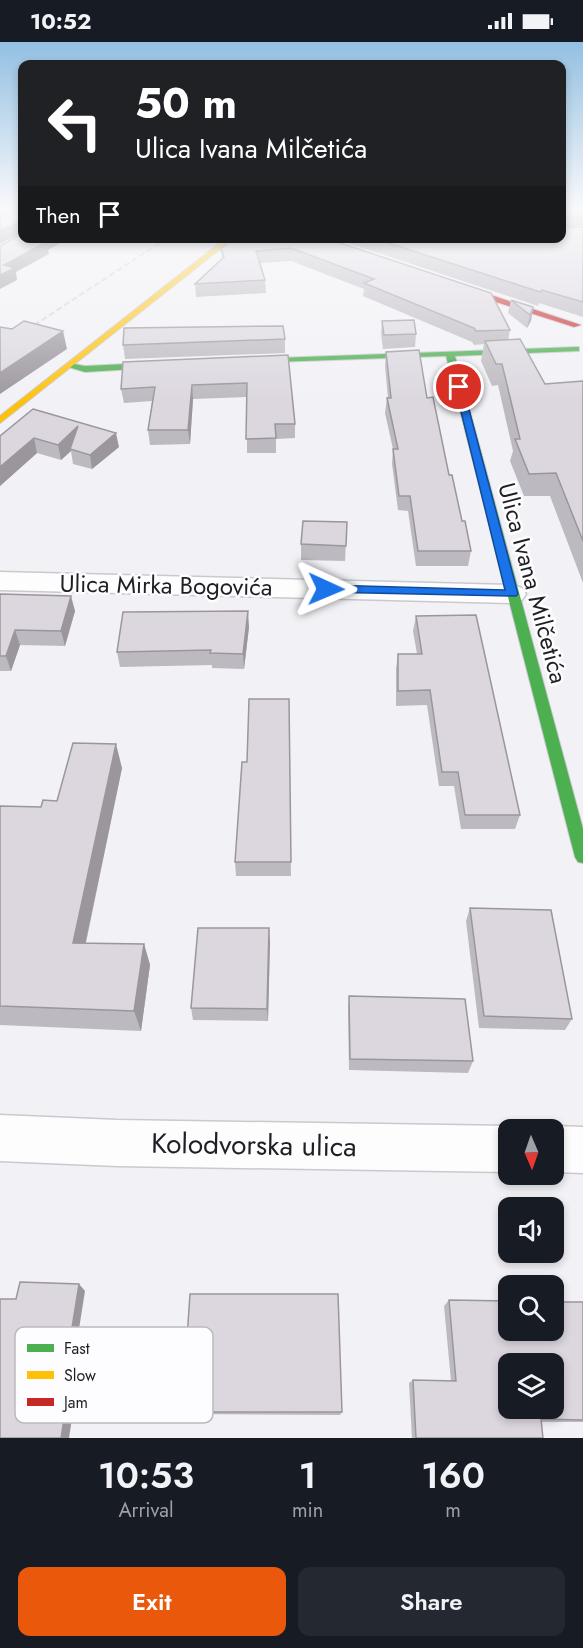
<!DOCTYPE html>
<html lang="en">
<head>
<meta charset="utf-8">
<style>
  :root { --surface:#171b24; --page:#242831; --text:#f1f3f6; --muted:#9ea1a6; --accent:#ea580c }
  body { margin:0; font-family:Jost,sans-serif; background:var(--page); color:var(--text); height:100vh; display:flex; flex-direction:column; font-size:22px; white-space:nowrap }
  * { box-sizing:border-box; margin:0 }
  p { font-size:20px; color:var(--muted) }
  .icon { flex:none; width:33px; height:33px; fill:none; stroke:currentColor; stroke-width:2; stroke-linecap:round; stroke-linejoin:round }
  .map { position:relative; height:1396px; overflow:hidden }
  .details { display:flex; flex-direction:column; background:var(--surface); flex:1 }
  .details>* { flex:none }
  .guide { position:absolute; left:18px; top:18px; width:548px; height:183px; border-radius:12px; box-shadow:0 3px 9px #0003; background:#202124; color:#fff; overflow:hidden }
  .needle { width:39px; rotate:178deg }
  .fabs { position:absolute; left:498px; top:1077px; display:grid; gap:12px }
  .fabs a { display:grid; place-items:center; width:66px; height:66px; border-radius:12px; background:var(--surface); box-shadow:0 3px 9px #0003; font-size:30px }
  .pin { position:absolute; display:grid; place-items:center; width:51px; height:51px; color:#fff; margin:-26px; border:3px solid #fff; border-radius:50%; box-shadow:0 2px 6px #0007 }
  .me { position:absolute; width:66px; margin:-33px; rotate:91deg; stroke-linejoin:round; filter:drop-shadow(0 0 4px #0008) }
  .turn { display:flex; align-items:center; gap:21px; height:126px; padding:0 18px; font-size:27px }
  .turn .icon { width:78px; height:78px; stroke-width:2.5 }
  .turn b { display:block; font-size:42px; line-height:51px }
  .then { display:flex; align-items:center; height:57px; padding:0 18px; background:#0003; gap:12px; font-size:22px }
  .eta { display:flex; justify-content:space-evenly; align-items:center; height:102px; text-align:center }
  .eta b { font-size:36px; font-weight:600; line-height:42px }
  .cta { display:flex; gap:12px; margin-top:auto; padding:12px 18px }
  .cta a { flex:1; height:69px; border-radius:12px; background:var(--accent); color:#fff; font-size:24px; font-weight:600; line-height:69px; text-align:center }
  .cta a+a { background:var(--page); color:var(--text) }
  .status { display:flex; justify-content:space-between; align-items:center; height:42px; padding:0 30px; background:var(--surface); direction:ltr }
  .status svg { height:16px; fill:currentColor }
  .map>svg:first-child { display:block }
</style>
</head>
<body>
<div class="status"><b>10:52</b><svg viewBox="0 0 49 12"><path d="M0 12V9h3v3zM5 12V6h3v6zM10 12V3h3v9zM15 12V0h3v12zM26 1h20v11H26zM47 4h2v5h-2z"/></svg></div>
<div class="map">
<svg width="583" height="1396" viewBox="0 0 583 1396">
  <rect width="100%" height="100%" fill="#f2f1f6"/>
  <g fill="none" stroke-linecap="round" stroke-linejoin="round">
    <!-- street casing -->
    <g stroke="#cac9ce" stroke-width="3">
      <path id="street" d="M0 530 512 543 522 546 526 552 522 558 512 561 0 548Z
        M0 1073 117 1078 508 1084 517 1088H508V1130L117 1124 0 1119Z
        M554 1084 583 1085V1131L554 1130V1088H545Z"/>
    </g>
    <!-- fast casing -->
    <g stroke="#cac9ce" stroke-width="2">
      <path id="fast" d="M576 305H579V309L455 314 583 787V821L578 820 575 815 446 314 245 321 241 319 245 317Z
        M166 320 170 323 169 325 85 330 65 324 69 321 85 324Z"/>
    </g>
    <!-- slow casing -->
    <g stroke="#cac9ce" stroke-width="2">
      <path id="slow" d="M226 196H234L0 381V374Z"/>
    </g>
    <!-- jam casing -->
    <g stroke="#cac9ce" stroke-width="2">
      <path id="jam" d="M449 241H455L581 283 574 285 449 245Z"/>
    </g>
    <!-- street -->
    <use href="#street" fill="#fdfdfe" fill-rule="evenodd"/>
    <!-- fast -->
    <use href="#fast" fill="#4caf50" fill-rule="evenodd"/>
    <!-- slow -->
    <use href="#slow" fill="#ffc107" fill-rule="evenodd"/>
    <!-- jam -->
    <use href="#jam" fill="#c62828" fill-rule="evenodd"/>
    <!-- rail-far1 -->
    <path stroke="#d3d2d4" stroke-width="2" stroke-dasharray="6 3" stroke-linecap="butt" d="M4 303 167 196"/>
    <!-- rail -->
    <path stroke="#d3d2d4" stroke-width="3" stroke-dasharray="8 4" stroke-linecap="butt" d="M0 306 6 302"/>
  </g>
  <!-- wall -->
  <path fill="#bdb9c0" d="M583 166V183L571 185H583V275L539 261 538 264 333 196H561Z
    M325 196 510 288 508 298 545 342 583 339V541L550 454H524L510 419 513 409 498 343 492 344 481 319 484 302 474 303 472 300 363 254 364 247 291 219 260 221 265 238 266 251 196 255 195 242 222 217 221 206Z
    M511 258 533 265 531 279 527 286 508 271Z
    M382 279 416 292 415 305 383 307 381 292Z
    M285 297V311L125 317 123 303Z
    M386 310 427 356 462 479 471 509 468 524H416L408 469 398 468 392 422 393 407 385 371 387 356H388L385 324Z
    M288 313 295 382V396L276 397V411H247V355L193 357 190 402 150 403 148 388 152 359 124 361 121 347Z
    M33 367 119 405 92 427 73 422 71 409 61 418 37 411 0 444Z
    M347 480 345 519 301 518V502Z
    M0 552 75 569 65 604 20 603 11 629H0Z
    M416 574 520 773 515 787H461L454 744H439L427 663 396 664V627L398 612H417L413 589Z
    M249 585 244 627 212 626V623L120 625 117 610Z
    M289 657 291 834H236L235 820 247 720Z
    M122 726 86 901 144 902 150 923 141 989 0 983V764L41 765 57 759Z
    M470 866 572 977 565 988 479 986 466 879Z
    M270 900 268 979 193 978 191 966Z
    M349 954 473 1019 468 1031 349 1028 348 966Z
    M449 1258 583 1260V1380H541L543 1396H412L409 1341 413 1338 451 1339 444 1264Z
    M182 1370H342L340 1373 186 1372Z"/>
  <!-- shaded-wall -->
  <path fill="#9a969c" d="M583 171V183L561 188V176Z
    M20 179 22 191 0 202V189Z
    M44 196H69L48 208 49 212 16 230 17 238 0 247V233L4 223Z
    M533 265 531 279 527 286 530 273Z
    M63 289 67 307 0 352V331Z
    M192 343 193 357 190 402 188 388Z
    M78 384 70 407 71 409 61 418 58 403Z
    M116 391 119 405 92 427 90 413Z
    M34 396 37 411 0 444V425Z
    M71 554 75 569 65 604 61 589Z
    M248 569 249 585 244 627 243 612Z
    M15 588 20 603 11 629 6 614Z
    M116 702 122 726 81 922 73 901Z
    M269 886 270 900 268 979 267 967Z
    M144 902 150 923 141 989 134 969Z
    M79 1242 85 1249 79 1287 85 1292 69 1396H61L72 1286Z"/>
  <!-- building -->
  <path fill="#dcd7df" stroke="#9a969c" stroke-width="1.5" fill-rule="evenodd" d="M0 166H22V182L20 179 0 189Z
    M561 166H583V171L561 176V181Z
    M583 185V260L542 248 540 250 373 196H561V186Z
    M22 192V196H44L40 199 46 200 4 223 15 226 0 233V204Z
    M239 196H325L491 251 510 288 476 289 474 286 364 241 374 237 291 206 256 209 265 238 195 242 224 215 221 206 233 197Z
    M511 258 533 265 530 273Z
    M414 278 416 292 384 293 382 279Z
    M24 279 63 289 0 331V285L12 287Z
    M283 284 285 297 123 303 124 286Z
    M520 297 545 342 583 339V499L556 431 529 432 515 397H520L502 322H496L485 299Z
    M419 308 427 356 433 355 449 433H452L462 479H465L471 509H418L410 454H399L393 407H398L387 356H391L386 310Z
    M288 313 295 382H275L276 396 246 397 247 341 192 343 188 388H148L155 345 121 347 123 320Z
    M33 367 116 391 90 413 70 407 78 384 58 403 34 396 0 425V394Z
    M303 479 347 480 346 504 301 502Z
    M0 552 71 554 61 589 15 588 6 614H0Z
    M248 569 243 612 210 611 211 608 117 610 123 570Z
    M476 573 520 773H465L458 730H442L430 648 398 649V612H422L416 574Z
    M249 657H289L291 820H235L242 720H247Z
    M73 701 116 702 73 901 144 902 134 969 0 964V764L41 765 43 758 57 759Z
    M470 866 551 868 572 977 484 974Z
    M198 886H269L267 967 191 966Z
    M349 954 465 957 473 1019 350 1017Z
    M20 1240 79 1242 72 1286 78 1287 61 1396H0V1257H16Z
    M190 1252H338L342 1370H182Z
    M449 1258 508 1259V1288H554V1260H583V1378L541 1377 543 1396H416L413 1338 456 1339ZM508 1322H554V1366H508Z"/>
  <!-- sky -->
  <linearGradient id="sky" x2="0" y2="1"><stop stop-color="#93c0e2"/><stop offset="0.46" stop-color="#f9f9fb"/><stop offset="1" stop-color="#f9f9fb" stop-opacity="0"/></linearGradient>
  <rect width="583" height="362" fill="url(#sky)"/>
  <!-- route -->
  <path fill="#1a73e8" stroke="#114b97" stroke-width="1.5" d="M459 343 463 345 518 552 516 554 322 550V544L326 543 505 548 455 345Z"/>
  <g text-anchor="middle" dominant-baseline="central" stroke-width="5" stroke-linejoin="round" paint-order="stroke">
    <!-- street labels -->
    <g font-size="24" fill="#1f1e22" stroke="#fdfdff">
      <text transform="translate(533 541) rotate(75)">Ulica Ivana Milčetića</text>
      <text transform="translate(166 543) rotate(1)">Ulica Mirka Bogovića</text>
    </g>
    <!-- near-street labels -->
    <g font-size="28" fill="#1f1e22" stroke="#fdfdff">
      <text transform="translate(254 1103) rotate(1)">Kolodvorska ulica</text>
    </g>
  </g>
  <!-- legend -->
  <rect x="15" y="1285" width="198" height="96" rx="9" fill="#fdfdff" stroke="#bababd" stroke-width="1.5"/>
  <rect x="27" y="1302" width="27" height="8" fill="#4caf50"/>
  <rect x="27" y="1329" width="27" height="8" fill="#ffc107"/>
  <rect x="27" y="1356" width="27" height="8" fill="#c62828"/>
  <g font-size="16" fill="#1f1e22">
    <text x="64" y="1312">Fast</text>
    <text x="64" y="1339">Slow</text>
    <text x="64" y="1366">Jam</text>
  </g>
</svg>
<div class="fabs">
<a><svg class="needle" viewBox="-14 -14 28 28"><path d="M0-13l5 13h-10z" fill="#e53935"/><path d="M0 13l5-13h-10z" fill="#9ea1a6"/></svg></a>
<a><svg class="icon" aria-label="sound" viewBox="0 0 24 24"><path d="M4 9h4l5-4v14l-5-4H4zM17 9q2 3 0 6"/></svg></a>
<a><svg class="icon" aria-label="search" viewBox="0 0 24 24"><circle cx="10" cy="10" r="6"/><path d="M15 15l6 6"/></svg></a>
<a><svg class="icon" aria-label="layers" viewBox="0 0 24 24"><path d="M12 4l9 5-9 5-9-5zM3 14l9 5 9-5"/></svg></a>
</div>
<div class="pin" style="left:459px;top:345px;background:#d93025"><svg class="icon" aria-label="arrive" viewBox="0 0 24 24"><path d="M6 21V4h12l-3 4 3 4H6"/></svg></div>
<svg class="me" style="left:326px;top:547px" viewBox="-20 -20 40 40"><path d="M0-17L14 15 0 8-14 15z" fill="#1a73e8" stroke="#fff" stroke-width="4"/></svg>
<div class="guide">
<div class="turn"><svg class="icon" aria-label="left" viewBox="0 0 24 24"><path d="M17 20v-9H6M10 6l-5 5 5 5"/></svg><div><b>50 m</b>Ulica Ivana Milčetića</div></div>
<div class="then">Then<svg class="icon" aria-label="arrive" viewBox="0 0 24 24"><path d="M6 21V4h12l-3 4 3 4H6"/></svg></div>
</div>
</div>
<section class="details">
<div class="eta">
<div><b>10:53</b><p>Arrival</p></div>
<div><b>1</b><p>min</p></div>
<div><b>160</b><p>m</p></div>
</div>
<div class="cta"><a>Exit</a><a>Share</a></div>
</section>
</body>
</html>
